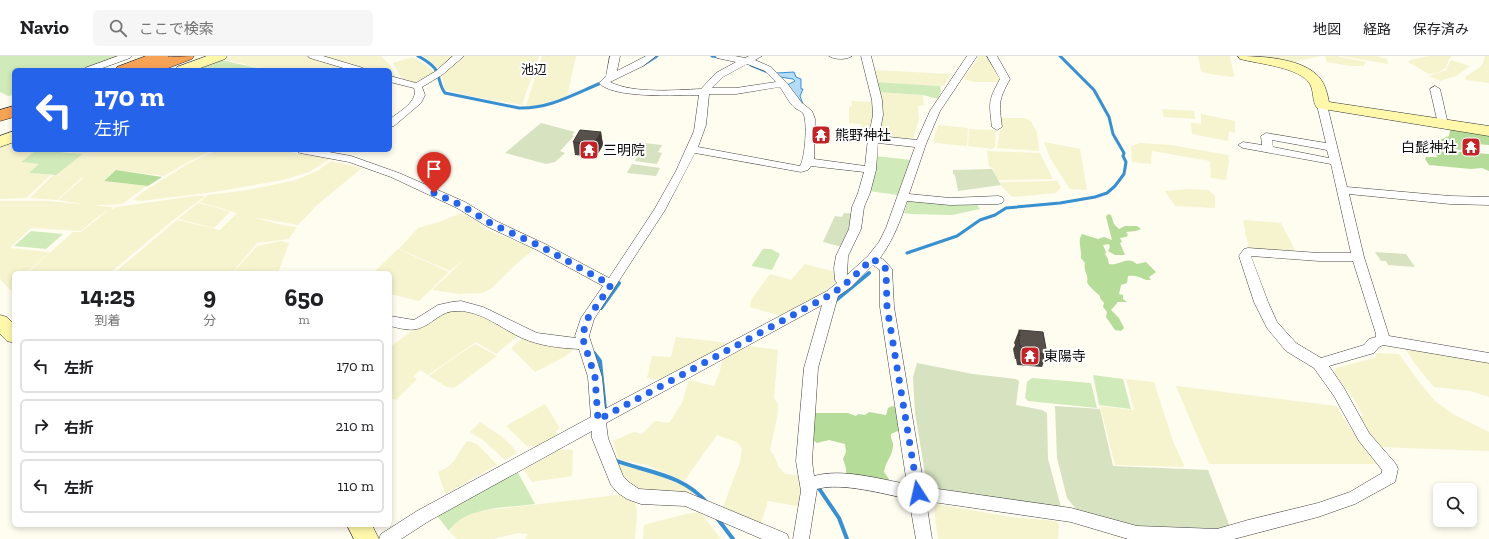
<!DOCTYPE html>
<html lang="ja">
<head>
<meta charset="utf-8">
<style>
  :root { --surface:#fff; --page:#f6f6f6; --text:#202124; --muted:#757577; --line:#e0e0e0 }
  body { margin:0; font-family:"Zilla Slab","Noto Sans JP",serif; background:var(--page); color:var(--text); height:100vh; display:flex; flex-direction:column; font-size:15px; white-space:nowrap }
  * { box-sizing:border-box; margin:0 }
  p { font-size:13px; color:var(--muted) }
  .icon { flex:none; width:22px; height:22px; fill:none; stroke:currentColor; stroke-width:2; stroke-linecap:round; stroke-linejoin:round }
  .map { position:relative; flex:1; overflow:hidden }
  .details { position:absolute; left:12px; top:215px; width:380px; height:256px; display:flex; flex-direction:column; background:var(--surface); border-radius:6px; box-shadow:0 2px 6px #0003 }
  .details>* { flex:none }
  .top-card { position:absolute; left:12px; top:12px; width:380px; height:84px; border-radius:6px; box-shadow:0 2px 6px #0003; background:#2563eb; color:#fff; overflow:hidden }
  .fabs { position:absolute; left:1433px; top:427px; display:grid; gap:8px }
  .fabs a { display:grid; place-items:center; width:44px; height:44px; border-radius:6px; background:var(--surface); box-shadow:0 2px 6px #0003; font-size:20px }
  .pin { position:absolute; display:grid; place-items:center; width:34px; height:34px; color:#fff; margin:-41px -17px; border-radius:50% 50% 50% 0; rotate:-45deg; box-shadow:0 0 4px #0007 }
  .pin .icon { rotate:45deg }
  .me { position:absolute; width:44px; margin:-22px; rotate:350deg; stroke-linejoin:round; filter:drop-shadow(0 0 3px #0008) }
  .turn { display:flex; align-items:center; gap:14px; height:84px; padding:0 16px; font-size:18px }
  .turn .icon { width:52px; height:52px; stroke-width:2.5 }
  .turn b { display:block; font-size:28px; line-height:34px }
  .eta { display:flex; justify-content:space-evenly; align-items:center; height:68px; text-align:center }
  .eta b { font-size:24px; font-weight:800; line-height:28px }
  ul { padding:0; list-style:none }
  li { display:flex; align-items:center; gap:12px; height:54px; margin:0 8px 6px; padding:0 8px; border:2px solid var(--line); border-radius:6px }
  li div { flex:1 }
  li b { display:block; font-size:15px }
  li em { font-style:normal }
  header { display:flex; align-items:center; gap:24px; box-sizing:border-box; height:56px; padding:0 20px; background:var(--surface); border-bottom:1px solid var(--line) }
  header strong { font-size:19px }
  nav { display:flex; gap:22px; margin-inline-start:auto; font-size:14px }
  .search { width:280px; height:36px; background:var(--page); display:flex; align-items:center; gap:10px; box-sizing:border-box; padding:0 14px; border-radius:6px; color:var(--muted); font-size:15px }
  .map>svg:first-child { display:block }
</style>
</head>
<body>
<header>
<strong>Navio</strong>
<div class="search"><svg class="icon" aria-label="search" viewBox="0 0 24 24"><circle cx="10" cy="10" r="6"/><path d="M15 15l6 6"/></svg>ここで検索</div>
<nav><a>地図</a><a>経路</a><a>保存済み</a></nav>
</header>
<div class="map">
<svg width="1489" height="483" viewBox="0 0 1489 483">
  <rect width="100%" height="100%" fill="#fffcf0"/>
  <!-- farmland -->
  <path fill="#f6f3cf" d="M232 0H306L350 13 268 14 223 3Z
    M321 0H381L390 9 396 22H390V14H365Z
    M423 0H456L439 13Z
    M463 0H539L522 49 470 40 447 34 444 32 442 18Z
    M542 0H576L567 41 534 50H526Z
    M979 0H989L995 6 1001 26H974L964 23Z
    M1198 0H1230L1234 20 1231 21 1204 17 1201 15Z
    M1254 0H1321L1297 5 1296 9Z
    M1325 0H1336L1366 6 1363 10H1350L1327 6Z
    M1341 0H1376L1387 3 1388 8Z
    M1429 0H1450L1452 1 1449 3 1446 12 1437 17 1429 18 1408 6 1410 5 1409 4Z
    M1485 0H1489V27L1466 24 1465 21 1479 12 1483 7Z
    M413 1 430 12 434 17 413 27 402 23 393 7Z
    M1451 4 1470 10 1456 20 1440 25 1429 20 1446 14Z
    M873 14 951 18 944 30 874 26Z
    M876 36 923 39 924 49 918 50 919 63 913 83 910 84 877 80Z
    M851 45 874 46 873 73H862L861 68 849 67V51L852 50Z
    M1162 53 1194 55 1195 63 1164 61Z
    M1201 58 1235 65V77L1229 75 1228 85 1192 78 1191 67 1201 68Z
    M999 62H1024L1031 65 1037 77 1039 95 997 92 1000 74H1002Z
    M938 69 968 72 967 90 935 87 933 85Z
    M969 73 996 74 995 91 992 93 968 90Z
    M14 83V94H36L21 106 39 108 29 117 51 119 26 142 0 143V89Z
    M1044 86 1080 93 1087 134 1070 133 1050 102Z
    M1140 87 1171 89 1228 99 1229 105 1226 124 1211 122 1210 105 1152 95 1151 108 1132 106 1131 90Z
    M48 94 98 95 214 94 188 106 164 120 116 114 103 125 147 130 122 148 109 149H89L58 144 83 122H81L57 144 30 142 53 119 80 122 56 119 83 98Z
    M217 94H277L330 103 309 116 283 124 214 136 141 145 133 144 143 136 189 107Z
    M987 95 1040 97 1053 123 997 124 993 112 989 111Z
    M331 105 362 112 317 149 298 169 252 161 282 169 297 171 289 183 257 187 232 217H114L177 164 220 174 237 157 199 146 208 139 248 134 296 124 319 114Z
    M1057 125 1061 131 1059 134 1056 137 1012 141 1002 131 1000 126Z
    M1190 133 1208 134 1215 140V152L1175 150 1165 135Z
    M195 140H205L172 165 110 217H27L73 176H81L110 153 95 163 81 175 31 172 10 192 50 196 26 217H14V238L0 223V145H48L113 151 111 154 116 151Z
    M198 147 218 152 230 156 214 172 178 163Z
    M459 158 466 159 479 167 486 173 484 175 488 174 532 192 533 194 514 210 492 232 482 237 460 238 432 234 466 202 450 215 399 193 418 172 439 166Z
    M1246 164 1281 167 1297 198 1251 193 1249 192 1243 165Z
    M281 185 289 187 278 217H233L257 190Z
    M398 193 449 216 419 245 390 238V217H373Z
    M805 208 835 216V227L827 234 781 260 750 251 751 244 770 218 791 224Z
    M444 254 474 255 520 278 496 298 476 286 428 319 420 314 413 321 417 323 396 344 390 342V291L428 263Z
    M676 281 729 287 664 324 647 322 652 300 671 301Z
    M524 282 573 292V294L564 301 535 316 511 292Z
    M475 288 497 300 454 332 447 331 429 320 448 306Z
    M749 290 778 294 774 342 778 348V356L770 394 775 401 778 410 785 418 801 419 803 451 768 445 760 471 722 454 740 406 742 393 737 386 717 379 684 425 647 409 618 403 613 385 634 376 642 378 655 365 669 367 682 347 689 324 714 330 720 315 722 304Z
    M1405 292 1489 307V341L1471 335 1434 331 1415 308Z
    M1377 297 1399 298 1419 326 1435 345 1453 358 1489 376V395L1377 391 1359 360H1363L1353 342 1334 316 1336 312 1375 302Z
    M1126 323 1154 326 1174 388 1184 409 1183 411 1115 409 1100 350 1134 354Z
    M1176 330 1336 350 1352 375 1379 408H1209Z
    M545 348 560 372 556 375 558 379 536 391 527 390 506 370Z
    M480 366 501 380 511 389 517 397 505 404 483 384 470 376Z
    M468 385 477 388 497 409 447 437H445L438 416 448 411 454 405 466 386Z
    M555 393 573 394 572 420 532 426 522 411Z
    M617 407 648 415 683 429 694 436 688 438H646L624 427Z
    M626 438 632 441 636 450 637 458 635 483H525L528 478 518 477 493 483H457L450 476 454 468 466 460 480 455Z
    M936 448 1011 461 1056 465 1059 468 1058 483H938L934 453Z
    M700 456 721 483H643L644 469 686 458Z"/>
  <!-- green -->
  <path fill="#d1eab9" d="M0 0H123L84 14H14V39L8 40 0 36Z
    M221 4 266 14H194Z
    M874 26 940 30 941 35 938 43 923 39 876 36Z
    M36 94 83 98 56 119 29 117 39 108 21 106Z
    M875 100 912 104 898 139 869 135Z
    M908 145 977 149 980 153 952 159 910 158 904 157Z
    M31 175 63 178 46 193 14 190Z
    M763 193H771L780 198 772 214 752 210V209Z
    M1093 319 1123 323 1131 353 1099 349Z
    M1032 322 1091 327 1097 352 1028 345 1025 342 1027 326Z
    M517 415 535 448C508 452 465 450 449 475L438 461 439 458Z"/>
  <!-- forest -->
  <path fill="#b5dc98" d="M1452 73 1489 78V89L1464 87 1465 93 1459 94 1438 87 1437 85 1449 80 1450 74Z
    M1435 94 1489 98V115L1482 112 1471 113 1429 109 1425 103 1426 101H1437Z
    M116 114 162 121 148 130 104 125Z
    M1108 158 1111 159 1114 168 1119 173 1125 170H1137L1141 173 1136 175 1126 176 1128 179 1126 181 1120 182 1122 186 1120 187 1125 199H1115L1108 195 1110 191 1109 188 1103 189 1106 196 1105 198 1108 203 1109 208C1120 210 1127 199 1137 208L1146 206 1156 216 1149 221 1151 224C1142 225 1141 218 1128 220L1127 227 1121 229 1119 238 1123 239V243L1127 246H1118L1111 254 1119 262 1124 272 1121 275 1115 274 1106 261 1107 256 1103 251 1104 247 1100 242V240C1096 236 1090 232 1087 226 1089 218 1083 215 1085 207L1081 202C1082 193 1077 186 1082 178L1098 183 1104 181 1112 184 1106 161Z
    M892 350 896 351 900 374 891 378C890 383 894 386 893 391 892 400 885 407 884 416L893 429 846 421V412L843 403 846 396 845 388 829 384 817 387 813 384V362L815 357H848L856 360 858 358 865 359 869 356 886 359 888 352Z"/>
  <!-- cemetery -->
  <path fill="#d6e2c0" d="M541 67 575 76 572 79 574 80 560 95 565 97 555 106 546 108 505 97Z
    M644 87 662 89 658 96 662 97 657 108 635 105Z
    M632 108 660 112 656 120 627 117Z
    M992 113 1001 129 958 135 955 119 953 118V114Z
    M844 157 856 158 842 191 823 186 834 162 835 160 842 161Z
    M1375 196 1406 198 1415 211 1388 209 1386 205H1381Z
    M917 307 973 318 1016 323 1019 325 1016 349 1042 354 1047 357 1048 403 1061 451 935 436 927 429 915 357 913 321Z
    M1055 350 1100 353 1113 410 1208 414 1230 471 1211 476 1133 472 1080 458 1067 442 1057 402Z"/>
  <!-- water -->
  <path fill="#b4dcf7" stroke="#3990d0" d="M794 16 796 21 801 23V33H803L800 40 803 48 800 47 787 29 795 25 793 23 780 21 777 17Z"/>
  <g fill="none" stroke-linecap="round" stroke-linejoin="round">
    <!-- stream-far1 -->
    <path stroke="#3990d0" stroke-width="3" d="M418 0C425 4 434 9 437 16 440 24 440 31 445 37L519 52C549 53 574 38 601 27
      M712 0 719 1
      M643 9 657 0
      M751 9 770 17
      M907 197 957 180 980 164 995 159 1006 152 1060 147 1095 141 1107 137 1115 130 1124 118 1126 106 1123 100 1124 97 1113 78 1109 61 1094 34 1060 0"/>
    <!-- stream -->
    <path stroke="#3990d0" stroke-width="4" d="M835 245 869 217
      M601 252 619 227
      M594 297 600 305 605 353
      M614 404C649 417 683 418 708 448
      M818 431 839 462 847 483
      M717 462 733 483"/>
    <!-- street casing -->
    <g stroke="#424242" stroke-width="1">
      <path id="street" d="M118 0H132L130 2 97 14H83L85 12Z
        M308 0H323L363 12 365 14H350L310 2Z
        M453 0H464L442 19 422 31 425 39 421 47 394 70 390 71V63C399 56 419 45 414 32L390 26V20L416 27 436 15Z
        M610 0H620L617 15 646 0H656L643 10 610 26C634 38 675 34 701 33L716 17 736 6 717 2 715 0H735L745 2 749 0H762L755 4 771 11 786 26 802 47 812 55 815 63 814 103 865 110 868 83 873 59 872 44 861 0H871L882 44 883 59 879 80 917 84 930 55 967 0H977L940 55 926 88 909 138 950 142 998 140 1002 141 1004 144 1002 147 998 148 950 149 907 145C900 166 893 184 880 202L884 204 892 213 894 251 924 431 1071 452 1137 470 1217 473 1248 464 1318 447 1350 436 1382 417V414L1379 410 1359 385 1334 340 1314 312 1286 295 1267 272 1254 246 1239 200 1244 193 1248 192 1319 197H1351L1331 108 1243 92 1238 89 1243 86 1262 89 1261 80 1266 77 1326 87 1317 49 1322 46 1327 49 1347 131 1450 140 1489 141V149L1450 148 1349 138 1364 201 1389 280 1489 297V307L1383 289 1379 291 1374 297 1329 310 1344 332 1369 377 1396 408 1398 413 1395 426 1355 448 1318 461 1234 483H1128L1071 466 926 445 932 483H916L909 443C883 438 842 426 817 433L809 483H793L801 435 796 405 804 312 822 249 606 367 608 382 623 420 630 427 639 433 686 436 787 478 789 483H762L685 450 641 448 627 443 618 437 611 429 592 382V375L429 465 401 483H379L381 478 417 455 591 361 588 321 579 293C560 292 540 290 522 282 502 273 482 255 458 255 440 254 433 269 417 273 408 275 399 272 390 270V260L414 264 438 249 452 246 461 245 483 251 537 277 576 282 575 280 581 262 603 230 537 194 488 171 457 152 391 121 349 106 300 97 295 94H318L351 100 399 117 465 146 496 165 545 188 609 222 654 154 676 115 694 75 699 39C678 39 613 43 599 27L606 20ZM747 8 765 15 776 26 736 32H712L723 21ZM780 31C785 38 789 47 795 52 798 54 801 55 803 57 808 65 805 102 800 110L698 91 706 69 709 38H736ZM1272 84 1327 94 1329 102 1273 91ZM878 87 915 91 886 172 879 186 868 200 847 219 848 200 861 173 864 151 870 137 876 114ZM695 97 801 116 808 114 811 110 864 116 858 137 852 151 849 173 836 200 834 212 835 224 837 227 827 235 605 353 602 321 589 280 594 263 665 154ZM1251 200 1319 205H1353L1376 278V281L1369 283 1364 289 1321 302 1296 287 1277 266 1268 246ZM873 209 880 214V251L907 428C879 423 842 412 814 420L812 405 818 312 838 240 851 231Z
        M829 0H852C847 4 834 4 829 0Z
        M987 0H997L1010 23C998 45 999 47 1002 71L997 74 992 71C989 46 988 45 1000 23Z
        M1435 30 1440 33 1448 68 1443 71 1438 68 1430 33Z"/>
    </g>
    <!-- secondary casing -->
    <g stroke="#313131" stroke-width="1">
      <path id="secondary" d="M207 0H227L225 3 195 14H175L177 11Z
        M1238 0C1261 0 1298 2 1316 18 1324 25 1327 35 1329 46L1489 70V80L1317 52C1312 45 1314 36 1310 28 1300 11 1258 8 1240 3Z
        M14 75V86L0 91V80Z
        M0 259 7 261 14 268V287L7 285 0 278Z
        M347 469H372L379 483H354Z"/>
    </g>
    <!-- highway casing -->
    <g stroke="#202020" stroke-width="1">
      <path id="highway" d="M146 0H169L168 1 194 0 192 3 163 14H115L117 11Z
        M14 50V61L0 65V54Z"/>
    </g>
    <!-- street -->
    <use href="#street" fill="#fff" fill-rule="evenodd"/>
    <!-- secondary -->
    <use href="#secondary" fill="#fff8ab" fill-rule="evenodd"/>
    <!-- highway -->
    <use href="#highway" fill="#f7a356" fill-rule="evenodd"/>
  </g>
  <!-- wall -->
  <path fill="#4b4540" d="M601 76 603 89 596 101 575 99 573 86Z
    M1019 274 1047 298 1042 311 1017 309 1016 303H1015L1013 293 1015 289 1014 287Z"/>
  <!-- shaded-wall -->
  <path fill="#3d3834" d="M601 76 603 89 596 101 594 88Z"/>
  <!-- building -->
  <path fill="#57504b" stroke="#3d3834" d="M580 74 601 76 594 88 573 86Z
    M1019 274 1043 276 1047 298 1022 296 1021 290H1020L1018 279 1020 280Z"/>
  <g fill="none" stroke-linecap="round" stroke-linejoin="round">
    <!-- route -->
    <path stroke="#2563eb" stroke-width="7" stroke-dasharray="0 12.6" d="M434 137 461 149 492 168 542 191 611 229 588 262 582 280 595 321 598 364 832 238 850 224 872 203 880 207 886 213 887 251 918 437"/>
  </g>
  <!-- icons -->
  <defs>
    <g id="temple-square" transform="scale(1)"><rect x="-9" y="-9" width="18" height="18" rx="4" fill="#c22327" stroke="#fff"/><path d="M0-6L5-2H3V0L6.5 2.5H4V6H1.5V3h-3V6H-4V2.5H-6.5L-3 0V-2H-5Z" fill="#fff"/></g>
  </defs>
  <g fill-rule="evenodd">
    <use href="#temple-square" x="821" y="79"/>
    <use href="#temple-square" x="1471" y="91"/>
    <use href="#temple-square" x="589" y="94"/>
    <use href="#temple-square" x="1030" y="300"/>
  </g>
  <g text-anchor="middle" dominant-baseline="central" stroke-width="4" stroke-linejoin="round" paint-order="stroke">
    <!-- far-quarter labels -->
    <g font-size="13" fill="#0f0f0f" stroke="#fff">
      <text x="534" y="13">池辺</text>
    </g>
    <!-- poi labels -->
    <g font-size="14" fill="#0f0f0f" stroke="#fff" text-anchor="start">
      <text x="835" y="79">熊野神社</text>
      <text x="1457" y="91" text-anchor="end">白髭神社</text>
      <text x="603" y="94">三明院</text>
      <text x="1044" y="300">東陽寺</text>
    </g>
  </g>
</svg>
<div class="fabs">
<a><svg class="icon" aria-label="search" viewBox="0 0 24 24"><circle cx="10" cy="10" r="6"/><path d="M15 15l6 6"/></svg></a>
</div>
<div class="pin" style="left:434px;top:137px;background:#d93025"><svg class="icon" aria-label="arrive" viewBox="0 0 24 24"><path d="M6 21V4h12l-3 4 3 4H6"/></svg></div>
<svg class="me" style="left:918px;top:437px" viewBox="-20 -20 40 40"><circle r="19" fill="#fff"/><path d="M0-13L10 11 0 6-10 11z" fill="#2563eb"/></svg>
<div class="top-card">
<div class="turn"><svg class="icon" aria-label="left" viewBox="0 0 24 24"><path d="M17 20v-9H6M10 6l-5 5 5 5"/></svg><div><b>170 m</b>左折</div></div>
</div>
<section class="details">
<div class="eta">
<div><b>14:25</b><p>到着</p></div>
<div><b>9</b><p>分</p></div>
<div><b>650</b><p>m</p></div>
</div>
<ul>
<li><svg class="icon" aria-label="left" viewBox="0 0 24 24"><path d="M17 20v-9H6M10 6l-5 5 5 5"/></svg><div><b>左折</b></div><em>170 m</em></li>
<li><svg class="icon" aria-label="right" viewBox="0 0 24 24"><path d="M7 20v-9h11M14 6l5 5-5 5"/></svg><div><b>右折</b></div><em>210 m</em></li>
<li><svg class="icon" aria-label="left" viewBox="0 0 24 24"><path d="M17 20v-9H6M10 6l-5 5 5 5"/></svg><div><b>左折</b></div><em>110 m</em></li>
</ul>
</section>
</div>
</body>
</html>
